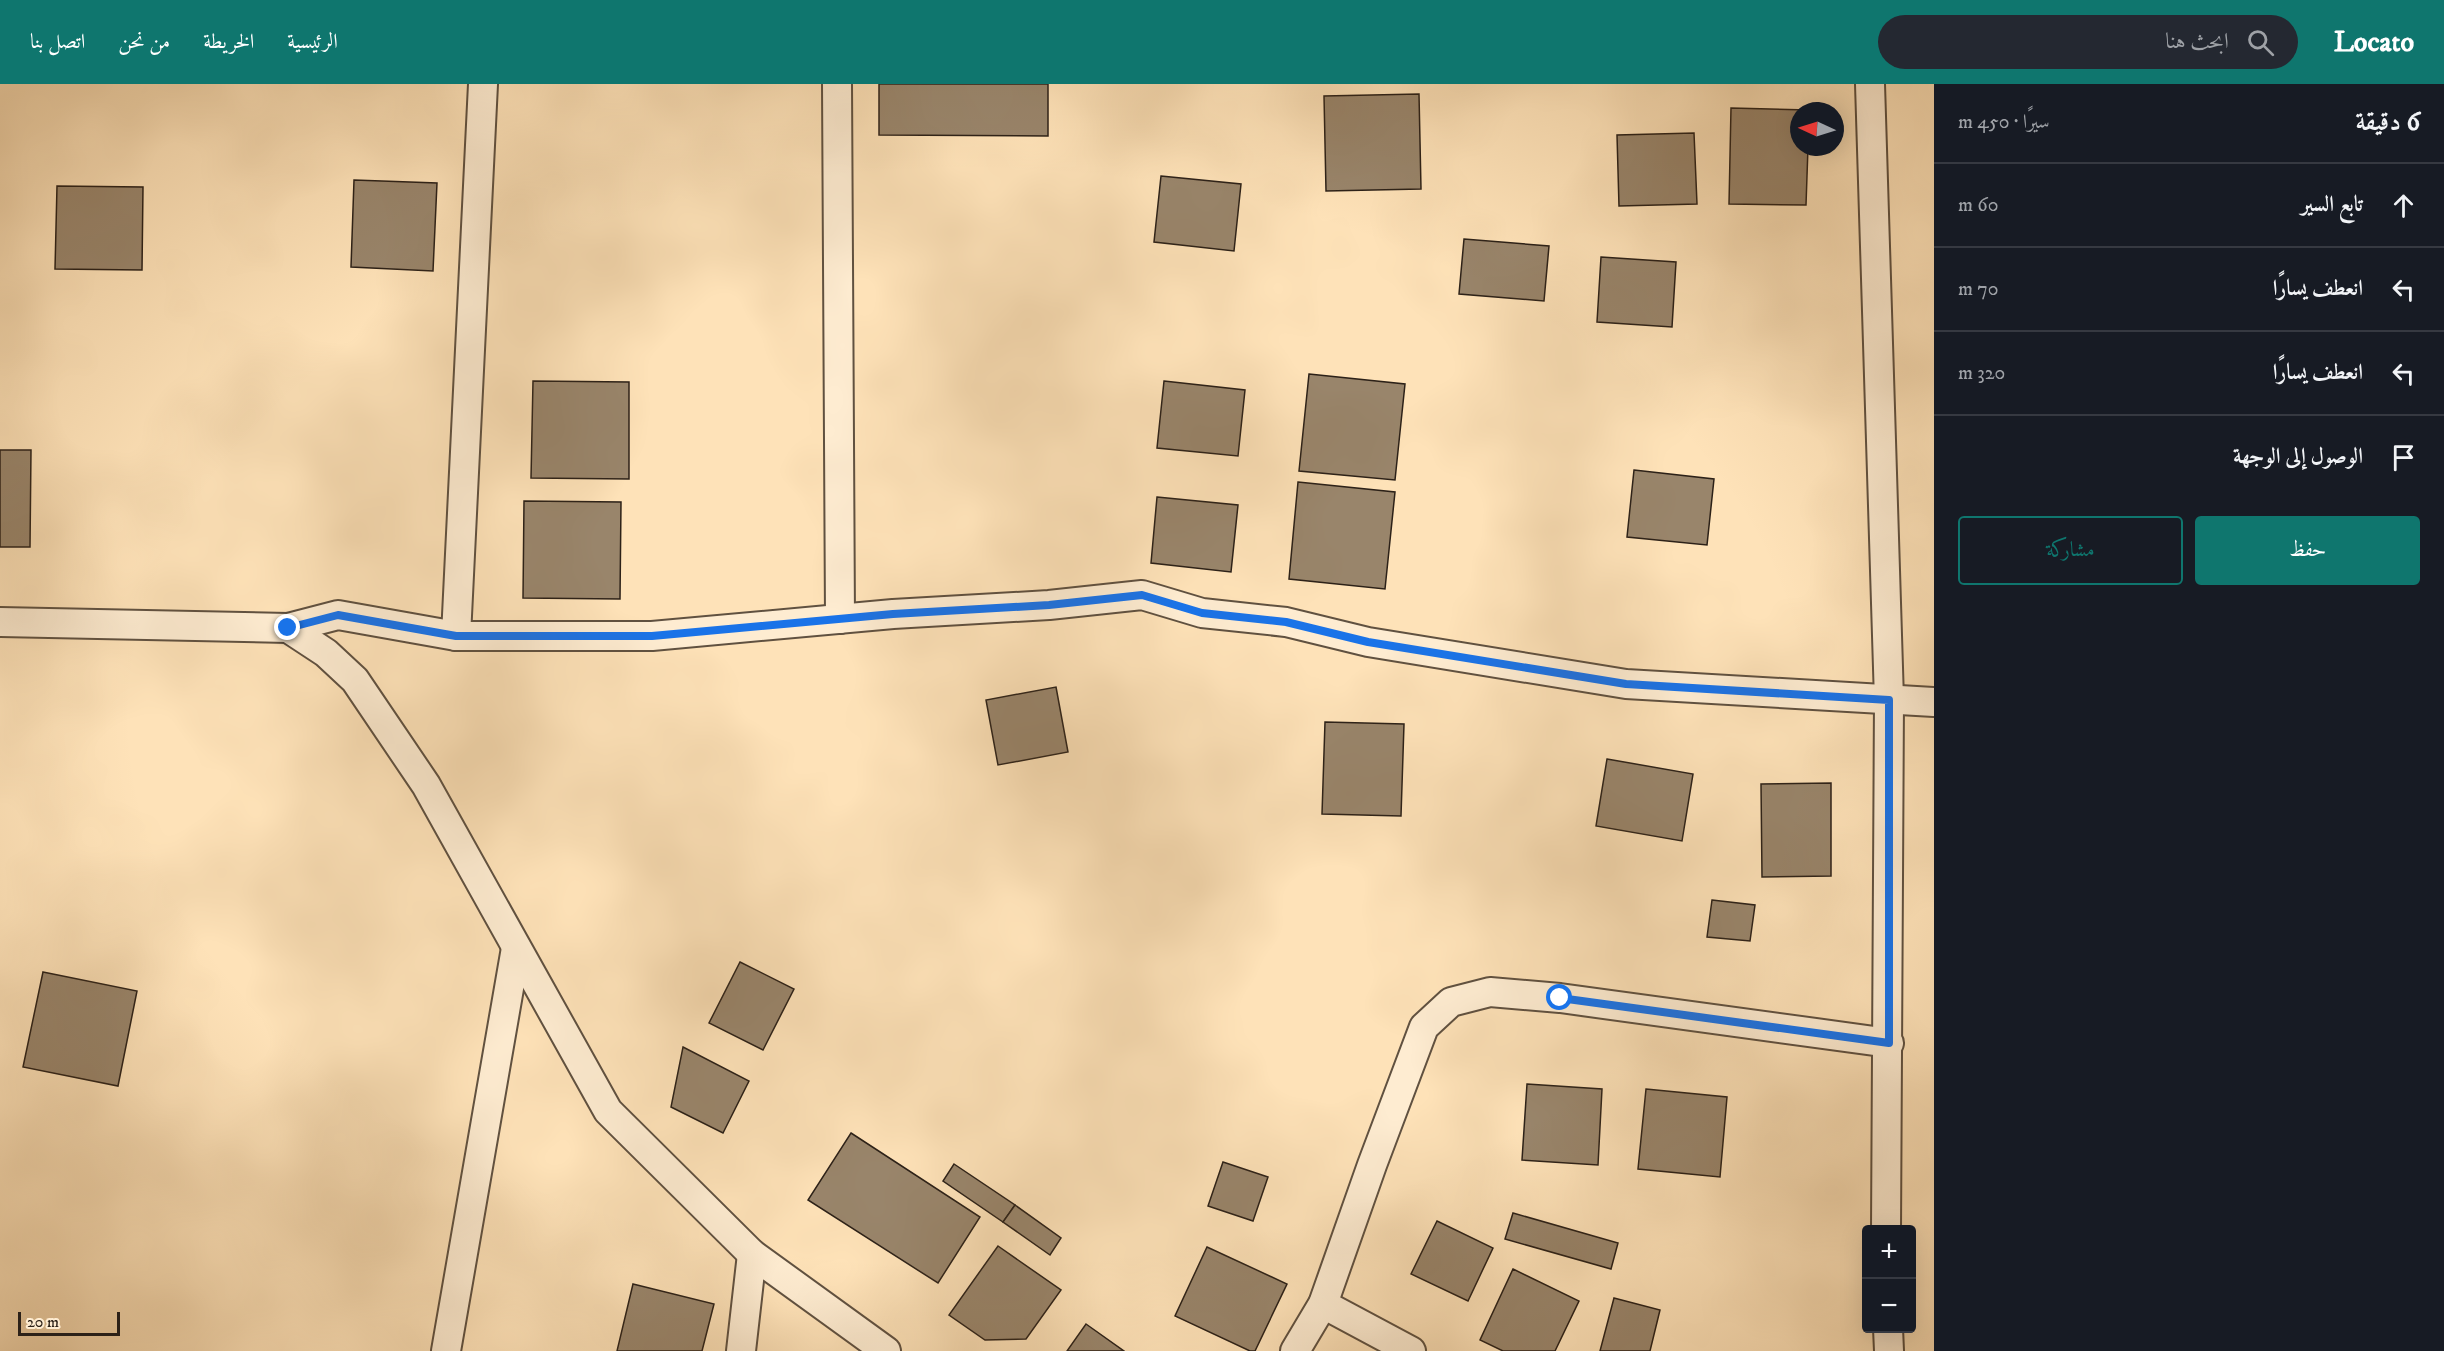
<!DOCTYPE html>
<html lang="ar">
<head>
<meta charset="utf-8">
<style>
	:root { --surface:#171b24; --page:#242831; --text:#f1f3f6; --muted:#9ea1a6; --line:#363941; --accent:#0f766e }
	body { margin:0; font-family:"IM FELL DW Pica",Amiri,serif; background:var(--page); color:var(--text); direction:rtl }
	.controls { position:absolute; right:18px; bottom:18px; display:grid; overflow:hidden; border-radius:6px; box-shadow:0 6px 24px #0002 }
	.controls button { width:54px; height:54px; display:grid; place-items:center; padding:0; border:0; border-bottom:2px solid var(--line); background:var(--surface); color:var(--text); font:30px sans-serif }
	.compass { position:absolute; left:1790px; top:18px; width:54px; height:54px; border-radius:50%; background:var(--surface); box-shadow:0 6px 24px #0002; rotate:274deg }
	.scale { position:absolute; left:18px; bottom:15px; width:102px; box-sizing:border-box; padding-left:6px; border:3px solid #2c2118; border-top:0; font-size:16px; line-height:21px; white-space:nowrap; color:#2c2118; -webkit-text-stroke:4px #feecd1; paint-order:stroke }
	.stop { position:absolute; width:18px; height:18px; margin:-14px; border:4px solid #1a73e8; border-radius:50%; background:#fff }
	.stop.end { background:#1a73e8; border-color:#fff; box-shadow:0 2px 6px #0008 }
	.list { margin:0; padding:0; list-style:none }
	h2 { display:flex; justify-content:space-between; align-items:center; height:78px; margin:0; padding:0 24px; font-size:26px }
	h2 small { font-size:20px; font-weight:400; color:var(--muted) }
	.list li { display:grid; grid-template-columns:39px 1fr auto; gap:18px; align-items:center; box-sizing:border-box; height:84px; padding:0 24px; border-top:2px solid var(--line) }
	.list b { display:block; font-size:22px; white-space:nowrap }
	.list em { font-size:20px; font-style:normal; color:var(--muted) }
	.actions { display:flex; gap:12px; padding:18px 24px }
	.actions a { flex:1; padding:14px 0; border:2px solid var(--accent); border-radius:6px; text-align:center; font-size:21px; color:var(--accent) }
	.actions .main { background:var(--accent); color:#fff }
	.icon { flex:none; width:33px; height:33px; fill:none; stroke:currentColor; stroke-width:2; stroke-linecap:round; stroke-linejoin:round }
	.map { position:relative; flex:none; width:1934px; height:1267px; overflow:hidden; direction:ltr }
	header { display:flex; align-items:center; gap:36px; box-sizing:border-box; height:84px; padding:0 30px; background:var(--accent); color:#fff }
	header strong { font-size:28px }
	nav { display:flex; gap:33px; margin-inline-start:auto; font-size:21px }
	.search { width:420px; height:54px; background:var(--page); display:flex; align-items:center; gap:15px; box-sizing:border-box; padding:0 21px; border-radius:33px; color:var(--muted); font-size:22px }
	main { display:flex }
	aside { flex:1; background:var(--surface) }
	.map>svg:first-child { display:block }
	.building { fill:#99856b; stroke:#2c2118; stroke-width:1.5 }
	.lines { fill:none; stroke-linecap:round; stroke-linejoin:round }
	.minor-casing { stroke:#605140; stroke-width:32 }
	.minor { stroke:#feecd1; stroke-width:28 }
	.route { stroke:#1a73e8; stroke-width:8 }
</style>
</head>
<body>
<header>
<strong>Locato</strong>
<div class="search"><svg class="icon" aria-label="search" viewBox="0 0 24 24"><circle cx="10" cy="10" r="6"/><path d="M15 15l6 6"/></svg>ابحث هنا</div>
<nav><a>الرئيسية</a><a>الخريطة</a><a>من نحن</a><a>اتصل بنا</a></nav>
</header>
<main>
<aside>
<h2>6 دقيقة<small>سيرًا · 450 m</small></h2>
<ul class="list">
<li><svg class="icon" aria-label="ahead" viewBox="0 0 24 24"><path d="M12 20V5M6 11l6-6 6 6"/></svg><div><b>تابع السير</b></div><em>60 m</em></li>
<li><svg class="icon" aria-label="left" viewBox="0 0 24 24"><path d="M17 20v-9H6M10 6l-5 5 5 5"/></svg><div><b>انعطف يسارًا</b></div><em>70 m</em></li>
<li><svg class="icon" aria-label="left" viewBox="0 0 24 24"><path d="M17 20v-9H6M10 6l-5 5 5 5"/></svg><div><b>انعطف يسارًا</b></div><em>320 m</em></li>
<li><svg class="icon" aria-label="arrive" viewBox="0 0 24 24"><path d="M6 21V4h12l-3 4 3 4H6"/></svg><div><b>الوصول إلى الوجهة</b></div></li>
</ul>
<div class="actions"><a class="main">حفظ</a><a>مشاركة</a></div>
</aside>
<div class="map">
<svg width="1934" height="1267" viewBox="0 0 1934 1267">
	<rect width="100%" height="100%" fill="#fee2b8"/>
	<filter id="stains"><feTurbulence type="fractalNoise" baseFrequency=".00333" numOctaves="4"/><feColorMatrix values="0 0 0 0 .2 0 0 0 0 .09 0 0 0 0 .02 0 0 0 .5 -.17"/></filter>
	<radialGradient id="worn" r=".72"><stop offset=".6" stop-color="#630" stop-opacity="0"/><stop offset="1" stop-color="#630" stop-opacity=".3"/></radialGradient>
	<g class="building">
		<polygon points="879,0 1048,0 1048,52 879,51"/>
		<polygon points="1419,10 1421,105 1326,107 1324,12"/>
		<polygon points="1731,24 1808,26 1799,27 1799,63 1808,63 1806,121 1729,120"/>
		<polygon points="1694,49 1697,120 1619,122 1617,51"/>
		<polygon points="1161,92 1241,100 1234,167 1154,158"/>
		<polygon points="354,96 437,99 433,187 351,183"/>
		<polygon points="57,102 143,103 142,186 55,185"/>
		<polygon points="1464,155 1549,162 1544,217 1459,210"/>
		<polygon points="1601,173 1676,178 1672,243 1597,238"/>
		<polygon points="1309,290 1405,300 1395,396 1299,387"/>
		<polygon points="533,297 629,298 629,395 531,394"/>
		<polygon points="1164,297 1245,306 1238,372 1157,364"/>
		<polygon points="0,366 31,366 30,463 0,463"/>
		<polygon points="1634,386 1714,395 1707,461 1627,453"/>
		<polygon points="1298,398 1395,408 1385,505 1289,495"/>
		<polygon points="1157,413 1238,421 1231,488 1151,479"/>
		<polygon points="524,417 621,418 620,515 523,514"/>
		<polygon points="1056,603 1068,668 998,681 986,616"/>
		<polygon points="1325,638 1404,640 1401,732 1322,730"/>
		<polygon points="1607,675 1693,690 1682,757 1596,742"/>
		<polygon points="1831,699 1831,792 1762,793 1761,700"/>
		<polygon points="1712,816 1755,821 1750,857 1707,853"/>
		<polygon points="740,878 794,905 763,966 709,939"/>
		<polygon points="43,888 137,907 118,1002 23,983"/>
		<polygon points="683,963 749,997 723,1049 671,1023"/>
		<polygon points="1527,1000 1602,1005 1598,1081 1522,1076"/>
		<polygon points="1646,1005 1727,1013 1720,1093 1638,1085"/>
		<polygon points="851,1049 980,1133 938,1199 808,1116"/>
		<polygon points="1223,1078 1268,1093 1253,1137 1208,1122"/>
		<polygon points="954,1080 1015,1121 1003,1138 943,1097"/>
		<polygon points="1015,1121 1061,1154 1050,1171 1003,1138"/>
		<polygon points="1513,1129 1618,1159 1611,1185 1505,1155"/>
		<polygon points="1437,1137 1493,1164 1468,1217 1411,1190"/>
		<polygon points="998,1162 1061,1206 1026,1255 985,1256 949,1231"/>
		<polygon points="1207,1163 1287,1200 1255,1267 1250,1267 1175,1232"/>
		<polygon points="1513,1185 1579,1217 1555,1267 1503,1267 1480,1256"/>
		<polygon points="633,1200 714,1220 702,1267 617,1267"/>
		<polygon points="1614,1214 1660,1226 1650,1267 1600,1267"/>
		<polygon points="1086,1240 1124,1267 1067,1267"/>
	</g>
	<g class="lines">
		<defs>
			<g id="minor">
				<polyline points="837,0 840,535"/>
				<polyline points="1870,0 1889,616 1886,1146"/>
				<polyline points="0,538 288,544 338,531 456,552 652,552 893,530 1049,521 1142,511 1202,529 1286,538 1368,558 1626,600 1934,618"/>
				<polyline points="288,544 326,569 355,596 426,701 608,1027 752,1170 886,1267"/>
				<polyline points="456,552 483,0"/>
				<polyline points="1323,1220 1411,1267"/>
				<polyline points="1888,1244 1889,1267"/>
				<polyline points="446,1267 516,864"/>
				<polyline points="741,1267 752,1170"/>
				<polyline points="1295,1267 1323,1220 1372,1081 1424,943 1451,918 1490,908 1560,914 1889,959"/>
			</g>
		</defs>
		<use href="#minor" class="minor-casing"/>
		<use href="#minor" class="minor"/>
	</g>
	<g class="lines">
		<polyline class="route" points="288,544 338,531 456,552 652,552 893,530 1049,521 1142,511 1202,529 1286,538 1368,558 1626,600 1889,616 1889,959 1560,914"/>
	</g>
	<rect width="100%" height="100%" filter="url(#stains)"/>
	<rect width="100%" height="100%" fill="url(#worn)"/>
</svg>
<div class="controls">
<button>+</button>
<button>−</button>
</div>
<svg class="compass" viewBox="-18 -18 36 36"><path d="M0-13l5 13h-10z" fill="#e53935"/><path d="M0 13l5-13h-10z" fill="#9ea1a6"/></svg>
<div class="scale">20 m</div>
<div class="stop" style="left:1560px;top:914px"></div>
<div class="stop end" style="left:288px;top:544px"></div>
</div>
</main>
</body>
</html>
